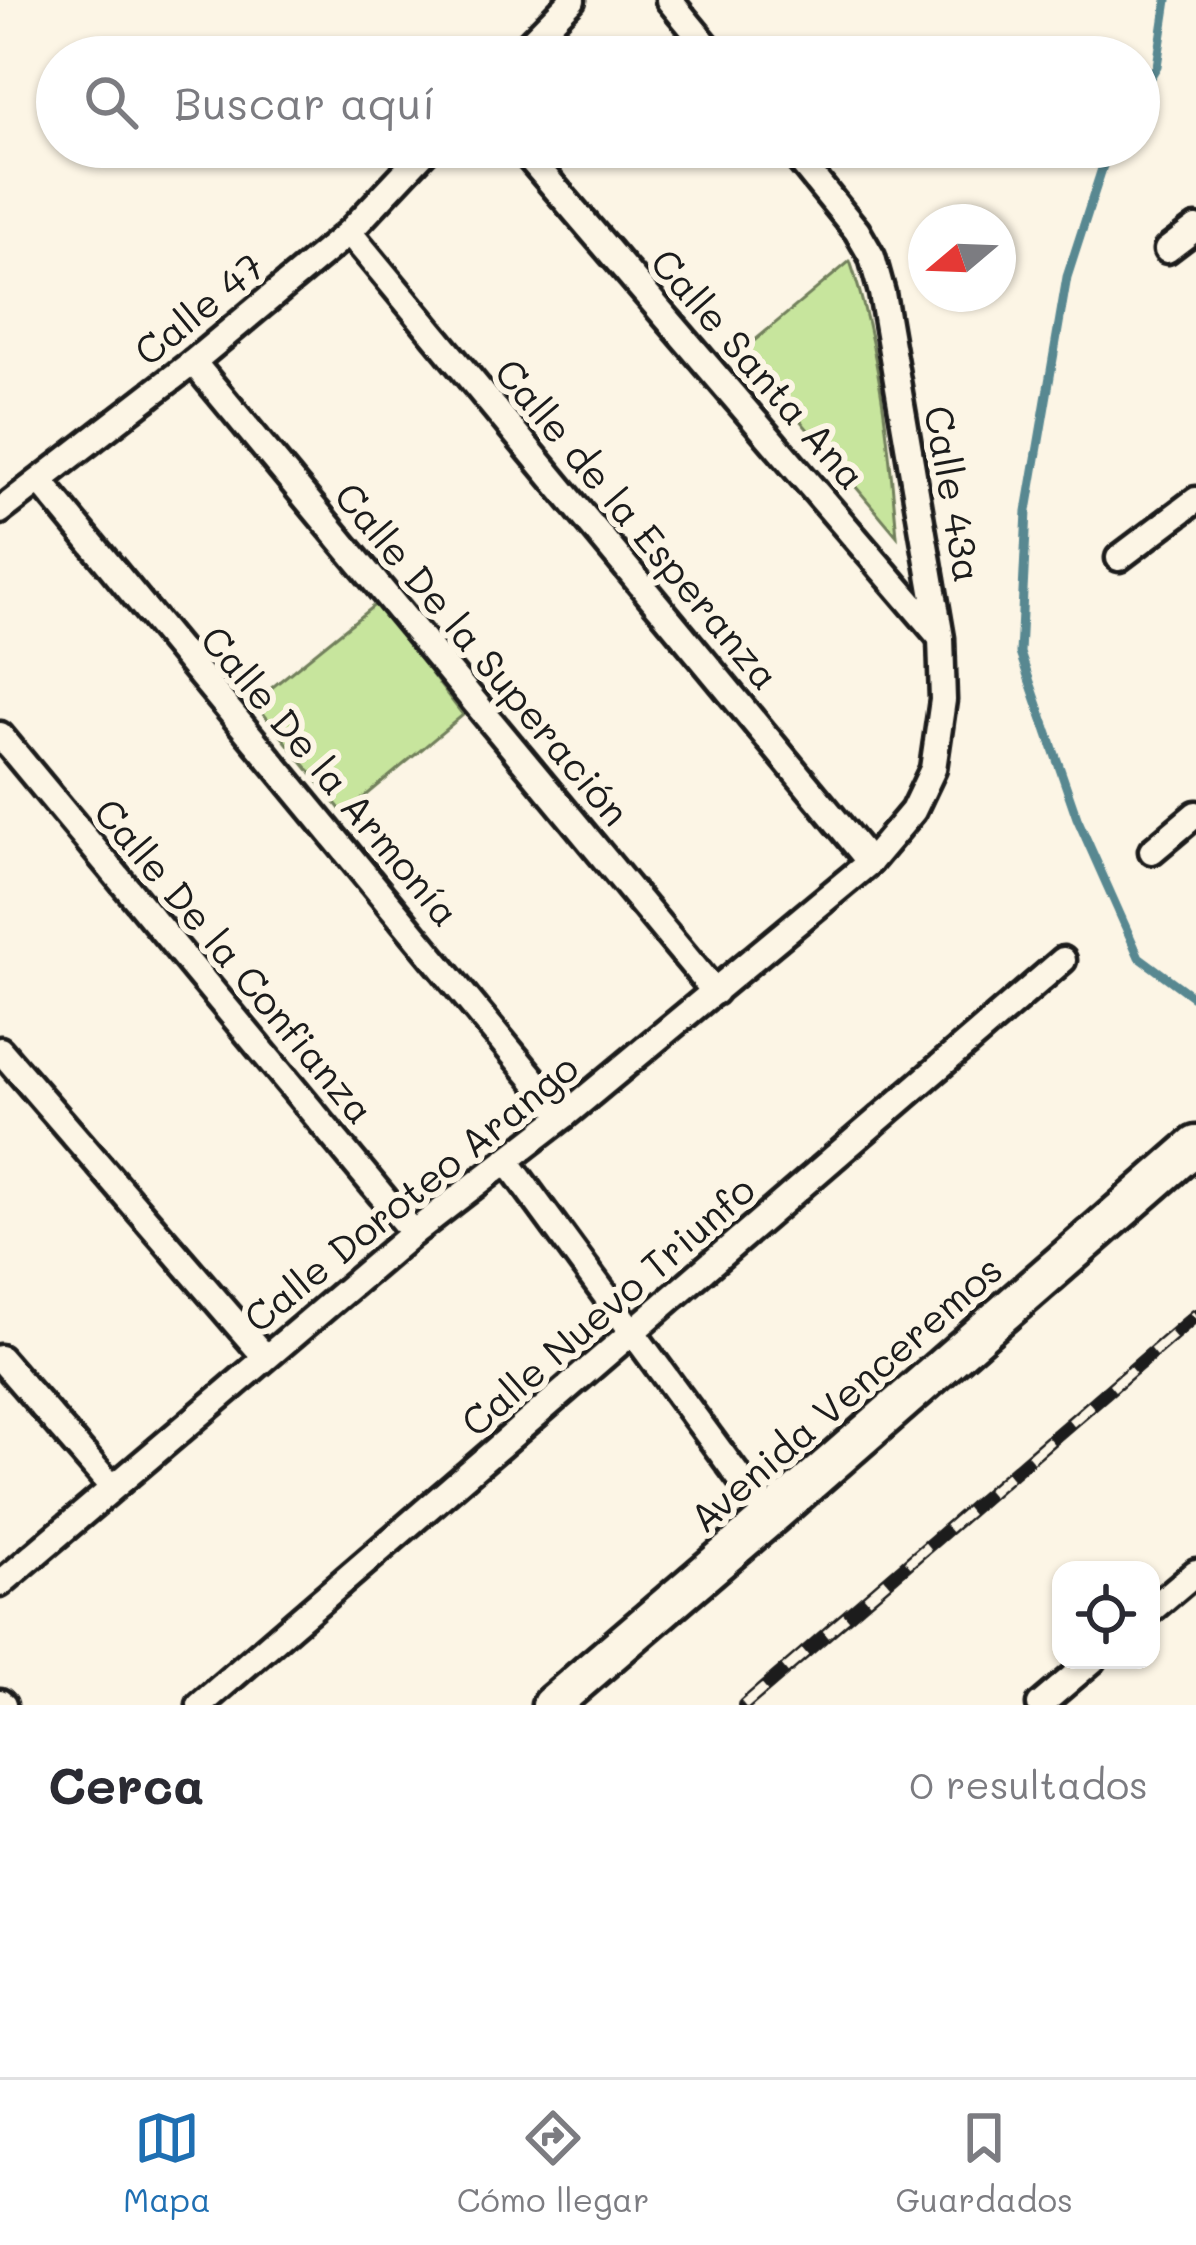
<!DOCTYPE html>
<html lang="es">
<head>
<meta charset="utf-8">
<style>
	:root { --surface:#fff; --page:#f7f7f7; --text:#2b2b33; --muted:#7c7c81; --line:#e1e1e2; --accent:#1f6fb2 }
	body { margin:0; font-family:Mali,sans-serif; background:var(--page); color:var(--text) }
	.controls { position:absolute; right:36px; bottom:36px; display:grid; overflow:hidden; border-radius:24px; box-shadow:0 3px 9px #0004 }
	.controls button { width:108px; height:108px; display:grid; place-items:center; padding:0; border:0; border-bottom:3px solid var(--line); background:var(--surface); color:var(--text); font:60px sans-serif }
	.compass { position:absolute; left:908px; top:204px; width:108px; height:108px; border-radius:50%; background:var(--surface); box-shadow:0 3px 9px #0004; rotate:251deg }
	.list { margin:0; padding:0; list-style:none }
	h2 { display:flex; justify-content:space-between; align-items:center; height:156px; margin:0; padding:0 48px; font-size:51px }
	h2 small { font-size:39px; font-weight:400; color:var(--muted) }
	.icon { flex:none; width:66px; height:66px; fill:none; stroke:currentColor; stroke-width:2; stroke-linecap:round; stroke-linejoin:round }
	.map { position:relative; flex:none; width:1196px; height:1705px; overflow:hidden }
	.search { position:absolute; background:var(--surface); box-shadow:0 3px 9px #0004; left:36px; right:36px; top:36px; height:132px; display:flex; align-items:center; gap:30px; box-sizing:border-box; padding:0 42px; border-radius:66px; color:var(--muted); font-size:45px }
	.sheet { height:372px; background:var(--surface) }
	nav { display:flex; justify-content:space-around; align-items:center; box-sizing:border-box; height:168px; border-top:3px solid var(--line); background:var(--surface); font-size:33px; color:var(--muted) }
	nav a { display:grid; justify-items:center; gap:6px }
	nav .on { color:var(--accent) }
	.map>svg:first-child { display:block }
	.green { fill:#c7e59d; stroke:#72805c; stroke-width:3 }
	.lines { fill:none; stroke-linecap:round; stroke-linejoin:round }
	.stream { stroke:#598891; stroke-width:9 }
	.street-casing { stroke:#1c1c1c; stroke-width:33 }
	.secondary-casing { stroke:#1c1c1c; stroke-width:45 }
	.street { stroke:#fcf5e5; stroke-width:24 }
	.secondary { stroke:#fcf5e5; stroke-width:36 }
	.rail-casing { stroke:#1c1c1c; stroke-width:14 }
	.rail { stroke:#fcf5e5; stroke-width:9; stroke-dasharray:27; stroke-linecap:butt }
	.labels { text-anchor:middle; stroke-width:12; stroke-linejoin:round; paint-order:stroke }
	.street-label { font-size:39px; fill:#1c1c1c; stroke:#fcf5e5 }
</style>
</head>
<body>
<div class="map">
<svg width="1196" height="1705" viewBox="0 0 1196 1705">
	<rect width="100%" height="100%" fill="#fcf5e5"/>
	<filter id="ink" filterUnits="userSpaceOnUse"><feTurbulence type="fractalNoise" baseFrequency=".00833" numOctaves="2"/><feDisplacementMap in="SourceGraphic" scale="24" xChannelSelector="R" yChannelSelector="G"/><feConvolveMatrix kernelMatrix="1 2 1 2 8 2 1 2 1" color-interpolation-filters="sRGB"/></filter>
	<g filter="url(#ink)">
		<g class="green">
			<path d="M850,261C880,348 889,444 897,536L742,351Z"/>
			<polygon points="377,603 463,715 344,814 254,702"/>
		</g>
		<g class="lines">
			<g class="stream">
				<polyline points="1139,96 1157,66 1167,0"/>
				<polyline points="1109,147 1067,277 1027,511 1020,653 1077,818 1139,957 1196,999"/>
			</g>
			<defs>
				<g id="street">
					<polyline points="669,0 716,57"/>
					<polyline points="516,57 572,0"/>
					<polyline points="520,147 940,637"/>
					<polyline points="349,232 870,862"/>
					<polyline points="1167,250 1196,228"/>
					<polyline points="193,362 715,992"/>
					<polyline points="40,481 564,1116"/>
					<polyline points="0,511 193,362 349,232 429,147"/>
					<polyline points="1119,558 1196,500"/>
					<polyline points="0,735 413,1233"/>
					<polyline points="1152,851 1196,814"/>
					<polyline points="0,1050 265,1357"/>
					<polyline points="507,1161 769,1518"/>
					<polyline points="0,1358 112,1487"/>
					<polyline points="0,1584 413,1233 564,1116 870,862 913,811 933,769 943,700 941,638 882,293 872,257 857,231 789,147"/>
					<polyline points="1151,1610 1196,1572"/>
					<polyline points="0,1702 3,1705"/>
					<polyline points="200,1705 1063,960"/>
					<polyline points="1040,1705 1093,1660"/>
				</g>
				<polyline id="secondary" points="551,1705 769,1518 1196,1145"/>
			</defs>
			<use href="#street" class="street-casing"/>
			<use href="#secondary" class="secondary-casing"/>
			<use href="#street" class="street"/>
			<use href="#secondary" class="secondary"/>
			<defs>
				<polyline id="rail" points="744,1705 1196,1315"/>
			</defs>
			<use href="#rail" class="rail-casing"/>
			<use href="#rail" class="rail"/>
		</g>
	</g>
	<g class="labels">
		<g class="street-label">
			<text transform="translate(199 309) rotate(-39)" y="14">Calle 47</text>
			<text transform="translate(758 369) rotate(49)" y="14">Calle Santa Ana</text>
			<text transform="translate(953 494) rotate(80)" y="14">Calle 43a</text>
			<text transform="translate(637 524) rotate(50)" y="14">Calle de la Esperanza</text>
			<text transform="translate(482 654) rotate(50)" y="14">Calle De la Superación</text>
			<text transform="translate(330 776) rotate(50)" y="14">Calle De la Armonía</text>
			<text transform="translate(234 961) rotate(50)" y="14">Calle De la Confianza</text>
			<text transform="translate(411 1193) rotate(-39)" y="14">Calle Doroteo Arango</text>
			<text transform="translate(608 1306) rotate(-41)" y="14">Calle Nuevo Triunfo</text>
			<text transform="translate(846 1394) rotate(-41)" y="14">Avenida Venceremos</text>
		</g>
	</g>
</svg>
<div class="controls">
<button><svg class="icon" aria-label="locate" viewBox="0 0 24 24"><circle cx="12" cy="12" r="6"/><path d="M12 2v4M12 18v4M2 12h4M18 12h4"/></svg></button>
</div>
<svg class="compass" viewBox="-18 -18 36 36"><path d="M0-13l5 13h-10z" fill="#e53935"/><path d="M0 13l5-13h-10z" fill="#7c7c81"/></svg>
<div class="search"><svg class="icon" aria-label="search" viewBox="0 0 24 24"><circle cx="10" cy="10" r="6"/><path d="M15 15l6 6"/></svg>Buscar aquí</div>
</div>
<section class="sheet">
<h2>Cerca<small>0 resultados</small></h2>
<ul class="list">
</ul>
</section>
<nav>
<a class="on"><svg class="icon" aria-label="map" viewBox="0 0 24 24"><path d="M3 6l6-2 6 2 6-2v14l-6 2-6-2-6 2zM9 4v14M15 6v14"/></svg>Mapa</a>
<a><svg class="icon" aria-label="directions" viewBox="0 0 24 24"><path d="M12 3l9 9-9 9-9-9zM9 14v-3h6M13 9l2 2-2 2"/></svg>Cómo llegar</a>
<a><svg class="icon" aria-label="saved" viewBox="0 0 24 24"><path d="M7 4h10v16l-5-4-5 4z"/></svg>Guardados</a>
</nav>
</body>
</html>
